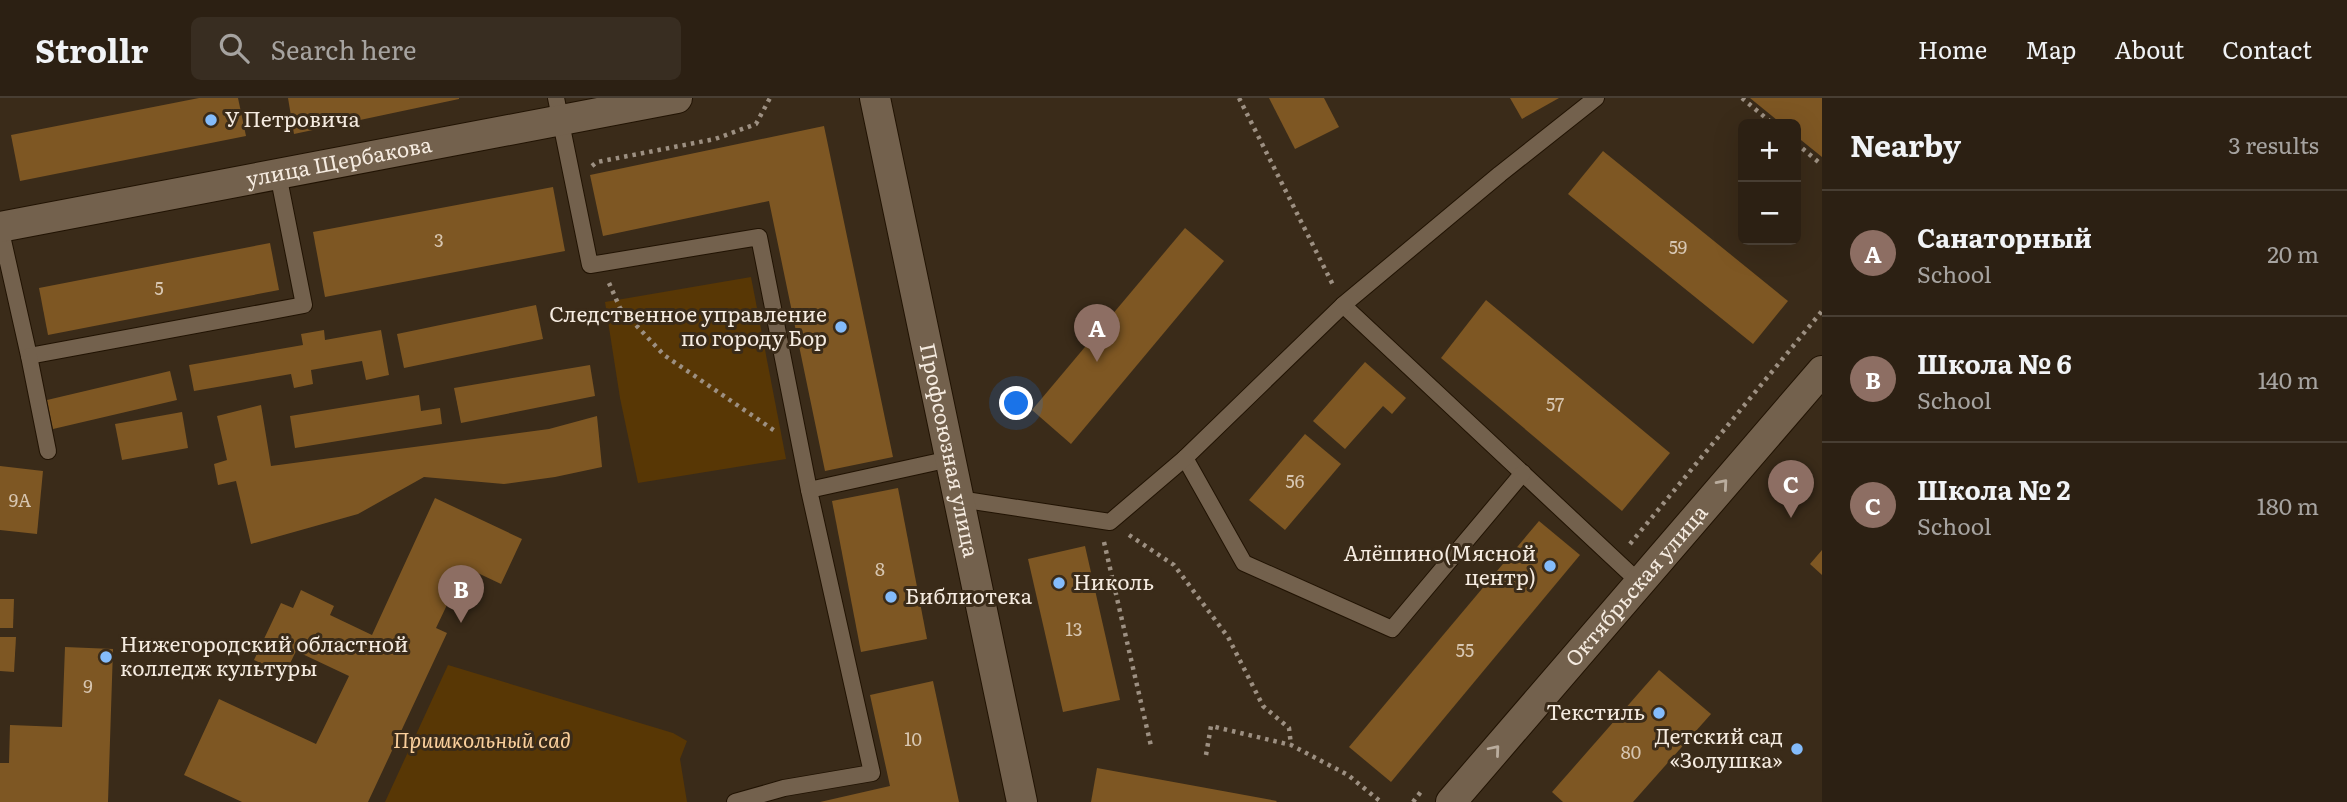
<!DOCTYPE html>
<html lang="en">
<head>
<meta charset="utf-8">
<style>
	:root { --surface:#2c2013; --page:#382d21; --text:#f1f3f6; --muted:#a6a3a0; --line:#483e33; --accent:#84bcfb }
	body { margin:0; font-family:Literata,serif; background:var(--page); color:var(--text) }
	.controls { position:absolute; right:21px; top:21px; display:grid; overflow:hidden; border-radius:10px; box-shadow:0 7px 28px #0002 }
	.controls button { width:63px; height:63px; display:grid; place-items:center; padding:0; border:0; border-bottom:2px solid var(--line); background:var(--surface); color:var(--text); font:35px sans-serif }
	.you { position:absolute; left:1017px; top:306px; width:24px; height:24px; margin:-18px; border:5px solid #fff; border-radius:50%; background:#1a73e8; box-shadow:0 0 0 10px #1a73e833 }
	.badge { display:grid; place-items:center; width:46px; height:46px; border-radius:50%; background:var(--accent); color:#fff; font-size:23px; font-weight:700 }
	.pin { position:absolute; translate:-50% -58px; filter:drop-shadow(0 2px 4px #0008) }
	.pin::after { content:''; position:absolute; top:37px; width:24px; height:21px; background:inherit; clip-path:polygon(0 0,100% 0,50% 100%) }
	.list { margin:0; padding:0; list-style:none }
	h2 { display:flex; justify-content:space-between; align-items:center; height:91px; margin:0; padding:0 28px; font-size:30px }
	h2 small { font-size:23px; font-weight:400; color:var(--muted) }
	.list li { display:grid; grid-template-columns:46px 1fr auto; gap:21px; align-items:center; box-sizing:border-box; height:126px; padding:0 28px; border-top:2px solid var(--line) }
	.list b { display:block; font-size:26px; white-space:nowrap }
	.list p { margin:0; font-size:23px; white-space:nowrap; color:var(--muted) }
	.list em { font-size:23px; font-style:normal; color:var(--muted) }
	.icon { flex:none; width:38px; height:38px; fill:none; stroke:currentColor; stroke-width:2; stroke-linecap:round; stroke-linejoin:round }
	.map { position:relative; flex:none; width:1822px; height:704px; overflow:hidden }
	header { display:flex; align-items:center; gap:42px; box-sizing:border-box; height:98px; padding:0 35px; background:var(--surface); border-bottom:2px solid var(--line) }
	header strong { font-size:33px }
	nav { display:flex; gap:38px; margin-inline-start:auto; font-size:24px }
	.search { width:490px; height:63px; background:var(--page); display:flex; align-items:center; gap:18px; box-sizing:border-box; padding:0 24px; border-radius:10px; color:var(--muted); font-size:26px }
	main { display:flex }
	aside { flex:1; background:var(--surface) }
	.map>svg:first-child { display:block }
	.green { fill:#583705 }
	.building { fill:#7e5723 }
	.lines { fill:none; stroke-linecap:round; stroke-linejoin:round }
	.service-casing { stroke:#211303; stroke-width:18 }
	.minor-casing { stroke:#211303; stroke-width:32 }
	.path { stroke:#9d9082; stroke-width:4.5; stroke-dasharray:3.5 5; stroke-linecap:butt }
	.service { stroke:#73614d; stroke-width:16 }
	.minor { stroke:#73614d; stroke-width:30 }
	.oneway { stroke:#baad9e }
	.poi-dot { fill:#84bcfb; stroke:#3a2b19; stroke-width:2.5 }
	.labels { text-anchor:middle; stroke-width:6; stroke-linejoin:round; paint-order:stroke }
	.number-label { font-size:18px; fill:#d7c6b1 }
	.poi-label { font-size:21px; fill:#f5ebe0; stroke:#3a2b19; text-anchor:start }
	.street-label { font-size:21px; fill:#f5ebe0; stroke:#3a2b19 }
	.park-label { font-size:21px; font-style:italic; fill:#facf9c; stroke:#3a2b19 }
</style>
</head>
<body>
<header>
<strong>Strollr</strong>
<div class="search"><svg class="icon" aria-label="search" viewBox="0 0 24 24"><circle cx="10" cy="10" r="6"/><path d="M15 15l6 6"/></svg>Search here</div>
<nav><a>Home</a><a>Map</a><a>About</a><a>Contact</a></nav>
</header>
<main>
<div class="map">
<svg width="1822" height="704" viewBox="0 0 1822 704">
	<rect width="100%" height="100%" fill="#3a2b19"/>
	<g class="green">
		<polygon points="751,179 786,361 638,385 620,300 605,204"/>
		<polygon points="448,567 673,635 687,643 680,661 687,704 385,704"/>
	</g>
	<g class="building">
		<polygon points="199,0 238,0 246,38 20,83 11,37"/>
		<polygon points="288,0 459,0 459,1 294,36"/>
		<polygon points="1269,0 1324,0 1339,29 1295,51"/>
		<polygon points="1510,0 1559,0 1522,21"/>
		<polygon points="1750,0 1822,0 1822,59 1796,38 1796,26 1782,26"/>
		<polygon points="824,28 893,359 825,373 769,103 603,138 590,77"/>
		<polygon points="1603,53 1788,203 1753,246 1568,96"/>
		<polygon points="553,89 565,153 325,199 313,134"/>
		<polygon points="1185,130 1224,163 1071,346 1032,312"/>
		<polygon points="270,145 279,192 48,237 39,190"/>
		<polygon points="1486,202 1670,355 1622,413 1441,260"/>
		<polygon points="536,207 543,241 404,270 397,236"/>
		<polygon points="324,232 325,242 381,232 389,277 366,282 362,263 311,272 313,286 294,290 291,276 194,293 189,267 303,247 301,236"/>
		<polygon points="1365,264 1406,300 1392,316 1383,308 1345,351 1313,323"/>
		<polygon points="590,267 595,298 461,325 454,290"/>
		<polygon points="170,273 177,302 53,331 47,302"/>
		<polygon points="419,297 421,313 440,310 442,326 295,350 290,318"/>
		<polygon points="261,307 271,368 549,331 597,318 602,369 555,379 504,386 424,379 358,416 251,446 236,383 218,387 214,366 227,362 217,318"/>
		<polygon points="182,314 188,350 122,362 115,326"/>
		<polygon points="1305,336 1341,366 1285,432 1249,402"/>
		<polygon points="0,368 43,373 37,436 0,432"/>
		<polygon points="898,390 927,541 861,554 832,403"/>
		<polygon points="435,400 522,441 501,486 465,469 436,530 447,535 368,704 242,704 184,677 219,601 316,646 349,578 296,553 285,576 254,562 281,505 293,510 301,492 334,508 330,517 372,537"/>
		<polygon points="1539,423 1580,457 1391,684 1349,649"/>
		<polygon points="1085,448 1120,602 1063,614 1028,461"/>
		<polygon points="1822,452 1822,477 1810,466"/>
		<polygon points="0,501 14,501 13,530 0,530"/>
		<polygon points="0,539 16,539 14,574 0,573"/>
		<polygon points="65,549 113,551 108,704 0,704 0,665 9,665 10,627 62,629"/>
		<polygon points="1659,572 1711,616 1633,704 1563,704 1552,694"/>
		<polygon points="933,583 959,704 820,704 890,688 870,597"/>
		<polygon points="1097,670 1277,703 1276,704 1091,704"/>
	</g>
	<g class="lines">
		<defs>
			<g id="service">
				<polyline points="556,0 590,167 759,139 809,392"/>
				<polyline points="0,129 29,258 304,207 278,76"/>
				<polyline points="1343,207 1639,484"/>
				<polyline points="29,258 48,353"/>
				<polyline points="1185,360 1244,465 1392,531 1523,375"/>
				<polyline points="959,401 1110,424 1185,360 1343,207 1500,76 1596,0"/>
				<polyline points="735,704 784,690 872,675 809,392 950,361"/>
			</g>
			<g id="minor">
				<path id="s1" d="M875,0L1022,704"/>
				<path id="s2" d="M0,129L677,0"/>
				<path id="s3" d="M1451,704L1822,273"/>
			</g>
		</defs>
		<use href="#service" class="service-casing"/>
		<use href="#minor" class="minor-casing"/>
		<g class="path">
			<polyline points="1239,0 1333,187"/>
			<polyline points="1742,0 1773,26"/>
			<polyline points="1796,45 1822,67"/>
			<polyline points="592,68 597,64 715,41 756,26 770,0"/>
			<polyline points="609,185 620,210 664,257 775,333"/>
			<polyline points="1129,437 1174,467 1228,539 1263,608 1289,630 1291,647"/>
			<polyline points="1104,444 1151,648"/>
			<polyline points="1630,446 1822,213"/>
			<polyline points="1206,657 1211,628 1291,647 1348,677 1381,704"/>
			<polyline points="1413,704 1423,691"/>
		</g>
		<use href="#service" class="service"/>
		<use href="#minor" class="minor"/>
	</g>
	<defs><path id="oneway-chevron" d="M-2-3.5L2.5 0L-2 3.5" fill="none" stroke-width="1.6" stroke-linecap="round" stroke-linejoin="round" transform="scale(1.75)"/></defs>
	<g class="oneway">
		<use href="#oneway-chevron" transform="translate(1723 386) rotate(-49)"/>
		<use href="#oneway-chevron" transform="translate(1495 652) rotate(-50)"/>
	</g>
	<g class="poi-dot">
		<circle cx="211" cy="22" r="7"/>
		<circle cx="841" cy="229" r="7"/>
		<circle cx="1550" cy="468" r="7"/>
		<circle cx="1059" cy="485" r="7"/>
		<circle cx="891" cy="499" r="7"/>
		<circle cx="106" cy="559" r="7"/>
		<circle cx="1659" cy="615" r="7"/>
		<circle cx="1797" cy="651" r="7"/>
	</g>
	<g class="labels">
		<g class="number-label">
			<text x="439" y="149">3</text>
			<text x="1678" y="156">59</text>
			<text x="159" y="197">5</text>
			<text x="1555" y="313">57</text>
			<text x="1295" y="390">56</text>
			<text x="20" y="409">9А</text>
			<text x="880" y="478">8</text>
			<text x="1074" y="538">13</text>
			<text x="1465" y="559">55</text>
			<text x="88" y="595">9</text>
			<text x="913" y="648">10</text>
			<text x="1631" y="661">80</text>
		</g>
		<g class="poi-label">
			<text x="225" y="29">У Петровича</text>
			<text x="827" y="224" text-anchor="end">Следственное управление<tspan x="827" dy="24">по городу Бор</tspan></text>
			<text x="1536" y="463" text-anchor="end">Алёшино(Мясной<tspan x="1536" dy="24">центр)</tspan></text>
			<text x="1073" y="492">Николь</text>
			<text x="905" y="506">Библиотека</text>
			<text x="120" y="554">Нижегородский областной<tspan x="120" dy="24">колледж культуры</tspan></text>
			<text x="1645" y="622" text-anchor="end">Текстиль</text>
			<text x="1783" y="646" text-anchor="end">Детский сад<tspan x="1783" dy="24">«Золушка»</tspan></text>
		</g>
		<g class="street-label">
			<text dy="7" stroke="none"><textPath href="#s2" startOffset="345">улица Щербакова</textPath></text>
			<text dy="7" stroke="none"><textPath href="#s1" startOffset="360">Профсоюзная улица</textPath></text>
			<text dy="7" stroke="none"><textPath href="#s3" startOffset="285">Октябрьская улица</textPath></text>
		</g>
		<g class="park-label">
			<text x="482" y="650">Пришкольный сад</text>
		</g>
	</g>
</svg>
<div class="controls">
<button>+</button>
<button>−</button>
</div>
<div class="you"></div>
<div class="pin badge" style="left:1097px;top:264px;background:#8d6e63">A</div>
<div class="pin badge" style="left:461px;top:525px;background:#8d6e63">B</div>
<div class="pin badge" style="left:1791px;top:420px;background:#8d6e63">C</div>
</div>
<aside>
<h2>Nearby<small>3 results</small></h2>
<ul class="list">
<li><span class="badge" style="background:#8d6e63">A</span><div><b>Санаторный</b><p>School</p></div><em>20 m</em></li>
<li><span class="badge" style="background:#8d6e63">B</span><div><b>Школа № 6</b><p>School</p></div><em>140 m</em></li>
<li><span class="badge" style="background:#8d6e63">C</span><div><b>Школа № 2</b><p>School</p></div><em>180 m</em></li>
</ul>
</aside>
</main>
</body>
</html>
